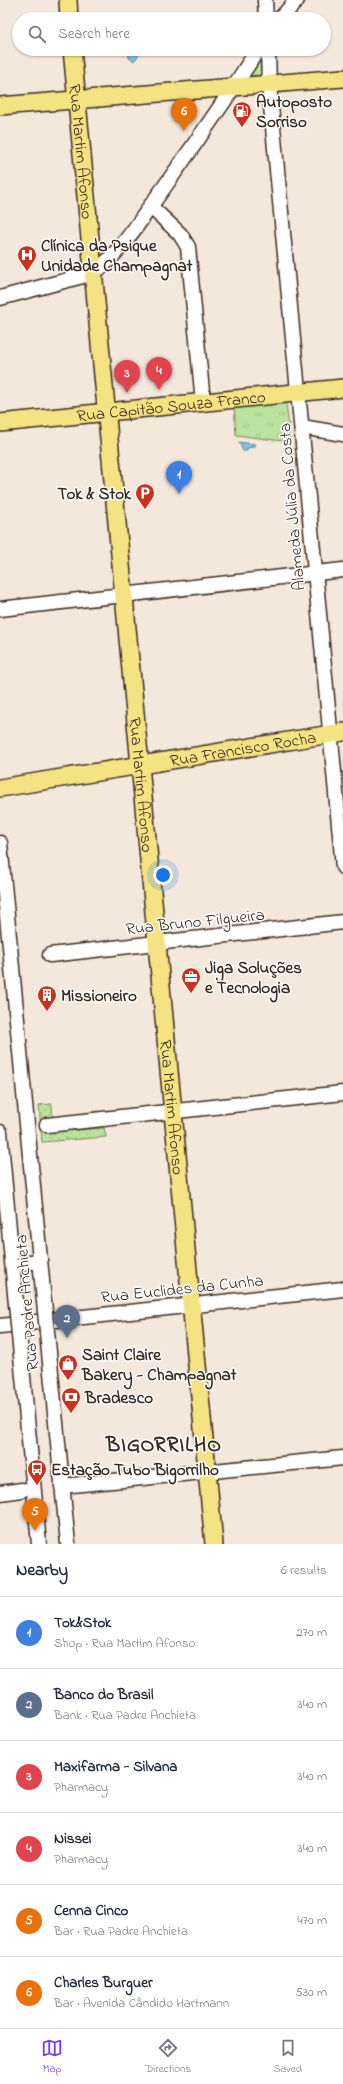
<!DOCTYPE html>
<html lang="en">
<head>
<meta charset="utf-8">
<style>
	:root { --surface:#fff; --page:#f2f2f3; --text:#1f2937; --muted:#747a83; --line:#e0e1e3; --accent:#7c3aed }
	body { margin:0; font-family:"Indie Flower",sans-serif; background:var(--page); color:var(--text) }
	.you { position:absolute; left:163px; top:875px; width:14px; height:14px; margin:-10px; border:3px solid #fff; border-radius:50%; background:#1a73e8; box-shadow:0 0 0 6px #1a73e833 }
	.badge { display:grid; place-items:center; width:26px; height:26px; border-radius:50%; background:var(--accent); color:#fff; font-size:13px; font-weight:700 }
	.pin { position:absolute; translate:-50% -33px; filter:drop-shadow(0 1px 2px #0008) }
	.pin::after { content:''; position:absolute; top:21px; width:14px; height:12px; background:inherit; clip-path:polygon(0 0,100% 0,50% 100%) }
	.list { margin:0; padding:0; list-style:none }
	h2 { display:flex; justify-content:space-between; align-items:center; height:52px; margin:0; padding:0 16px; font-size:17px }
	h2 small { font-size:13px; font-weight:400; color:var(--muted) }
	.list li { display:grid; grid-template-columns:26px 1fr auto; gap:12px; align-items:center; box-sizing:border-box; height:72px; padding:0 16px; border-top:1px solid var(--line) }
	.list b { display:block; font-size:15px; white-space:nowrap }
	.list p { margin:0; font-size:13px; white-space:nowrap; color:var(--muted) }
	.list em { font-size:13px; font-style:normal; color:var(--muted) }
	.icon { flex:none; width:22px; height:22px; fill:none; stroke:currentColor; stroke-width:2; stroke-linecap:round; stroke-linejoin:round }
	.map { position:relative; flex:none; width:343px; height:1544px; overflow:hidden }
	.search { position:absolute; background:var(--surface); box-shadow:0 1px 3px #0004; left:12px; right:12px; top:12px; height:44px; display:flex; align-items:center; gap:10px; box-sizing:border-box; padding:0 14px; border-radius:22px; color:var(--muted); font-size:15px }
	.sheet { height:484px; background:var(--surface) }
	nav { display:flex; justify-content:space-around; align-items:center; box-sizing:border-box; height:56px; border-top:1px solid var(--line); background:var(--surface); font-size:11px; color:var(--muted) }
	nav a { display:grid; justify-items:center; gap:2px }
	nav .on { color:var(--accent) }
	.map>svg:first-child { display:block }
	.grass { fill:url(#grass-dots); stroke:#7b865e }
	.park { fill:url(#park-tufts); stroke:#7b865e }
	.water { fill:#7ec3df; stroke:#638692 }
	.lines { fill:none; stroke-linecap:round; stroke-linejoin:round }
	.minor-casing { stroke:#3b2a1e; stroke-width:17 }
	.major-casing { stroke:#3b2a1e; stroke-width:20 }
	.minor { stroke:#fff; stroke-width:14 }
	.major { stroke:#f4e382; stroke-width:17 }
	.minor-bridge-casing { stroke:#3b2a1e; stroke-width:17; stroke-linecap:butt }
	.minor-bridge { stroke:#fff; stroke-width:14 }
	.labels { text-anchor:middle; stroke-width:3; stroke-linejoin:round; paint-order:stroke }
	.poi-label { font-size:17px; font-weight:bold; fill:#3b2a1e; stroke:#fff; text-anchor:start }
	.street-label { font-size:17px; fill:#3b2a1e; stroke:#fff }
	.district-label { font-size:21px; font-weight:bold; letter-spacing:1px; fill:#3b2a1e; stroke:#fff }
</style>
</head>
<body>
<div class="map">
<svg width="343" height="1544" viewBox="0 0 343 1544">
	<defs>
		<pattern id="grass-dots" width="8" height="8" patternUnits="userSpaceOnUse"><rect width="8" height="8" fill="#bbe29e"/><path d="M2 2h.1M6 6h.1" fill="none" stroke="#a2c288" stroke-width="1.8" stroke-linecap="round"/></pattern>
		<pattern id="park-tufts" width="24" height="20" patternUnits="userSpaceOnUse"><rect width="24" height="20" fill="#bbe29e"/><path d="M3 7l-1-3M5 7V3M7 7l1-3M15 17l-1-3M17 17v-4M19 17l1-3" fill="none" stroke="#a2c288"/></pattern>
	</defs>
	<rect width="100%" height="100%" fill="#f4e7dc"/>
	<filter id="ink" filterUnits="userSpaceOnUse"><feTurbulence type="fractalNoise" baseFrequency=".025" numOctaves="2"/><feDisplacementMap in="SourceGraphic" scale="8" xChannelSelector="R" yChannelSelector="G"/><feConvolveMatrix kernelMatrix="1 2 1 2 8 2 1 2 1" color-interpolation-filters="sRGB"/></filter>
	<g filter="url(#ink)">
		<polygon class="grass" points="52,1104 53,1132 104,1128 106,1137 42,1142 39,1105"/>
		<g class="park">
			<polygon points="261,55 263,75 247,77"/>
			<polygon points="286,401 290,442 236,435 234,406"/>
		</g>
		<g class="water">
			<polygon points="128,49 139,49 141,52 134,61 129,58"/>
			<polygon points="239,442 255,444 254,447 247,448 247,451 243,451"/>
		</g>
		<g class="lines">
			<defs>
				<g id="minor">
					<polyline points="265,0 266,19"/>
					<polyline points="280,19 297,0"/>
					<polyline points="268,49 269,85 343,867"/>
					<polyline points="150,206 180,234 188,247 203,402"/>
					<path d="M0,298L94,273C123,250 143,216 165,186C197,141 229,96 258,49"/>
					<polyline points="302,427 343,434"/>
					<polyline points="0,609 343,570"/>
					<polyline points="0,843 44,1301"/>
					<polyline points="50,955 343,922"/>
					<polyline points="47,1125 343,1093"/>
					<polyline points="0,1132 16,1304"/>
					<polyline points="13,1264 40,1261"/>
					<polyline points="0,1326 343,1289"/>
					<polyline points="47,1332 68,1544"/>
					<polyline points="19,1335 39,1544"/>
					<polyline points="62,1486 343,1458"/>
					<polyline points="0,1493 22,1490"/>
				</g>
				<g id="major">
					<polyline points="68,0 69,19"/>
					<path id="s1" d="M72,49L214,1544"/>
					<polyline points="0,106 343,78"/>
					<path id="s2" d="M0,423L343,388"/>
					<path id="s3" d="M0,788L343,732"/>
				</g>
			</defs>
			<use href="#minor" class="minor-casing"/>
			<use href="#major" class="major-casing"/>
			<use href="#minor" class="minor"/>
			<use href="#major" class="major"/>
			<defs>
				<g id="minor-bridge">
					<polyline points="44,1301 47,1332"/>
					<polyline points="16,1304 19,1335"/>
				</g>
			</defs>
			<use href="#minor-bridge" class="minor-bridge-casing"/>
			<use href="#minor-bridge" class="minor-bridge"/>
		</g>
	</g>
	<defs>
		<symbol id="fuel-pin" viewBox="-11 -11 22 30"><path d="M0 17L-7.5 6A9.5 9.5 0 1 1 7.5 6Z" fill="#c8321e" stroke="#fff"/><path d="M-5.5-6h7V0h2V4h1.3V-2.5L3-4.5l.8-.8L6-3V5H2.5V1h-1V6h-7ZM-4.2-4.7v3.2H.2V-4.7Z" fill="#fff"/></symbol>
		<symbol id="hospital-pin" viewBox="-11 -11 22 30"><path d="M0 17L-7.5 6A9.5 9.5 0 1 1 7.5 6Z" fill="#c8321e" stroke="#fff"/><path d="M-5-5h3v3.5h4V-5h3V5h-3V1.5h-4V5h-3Z" fill="#fff"/></symbol>
		<symbol id="parking-pin" viewBox="-11 -11 22 30"><path d="M0 17L-7.5 6A9.5 9.5 0 1 1 7.5 6Z" fill="#c8321e" stroke="#fff"/><path d="M-3.5-5.5H1a3.5 3.5 0 0 1 0 7H-1V5.5H-3.5ZM-1-3.4V-.6H.8a1.4 1.4 0 0 0 0-2.8Z" fill="#fff"/></symbol>
		<symbol id="office-pin" viewBox="-11 -11 22 30"><path d="M0 17L-7.5 6A9.5 9.5 0 1 1 7.5 6Z" fill="#c8321e" stroke="#fff"/><path d="M-6-3h4V-5.5h4V-3h4V5H-6ZM-1-4.5V-3h2v-1.5ZM-6 0V1H6V0Z" fill="#fff"/></symbol>
		<symbol id="building-pin" viewBox="-11 -11 22 30"><path d="M0 17L-7.5 6A9.5 9.5 0 1 1 7.5 6Z" fill="#c8321e" stroke="#fff"/><path d="M-4-6H4V6H1V3H-1V6H-4ZM-2.5-4.3h1.7v1.8h-1.7ZM.8-4.3h1.7v1.8H.8ZM-2.5-1h1.7V.8h-1.7ZM.8-1h1.7V.8H.8Z" fill="#fff"/></symbol>
		<symbol id="shop-pin" viewBox="-11 -11 22 30"><path d="M0 17L-7.5 6A9.5 9.5 0 1 1 7.5 6Z" fill="#c8321e" stroke="#fff"/><path d="M-5-2.5h2.3a2.7 3.5 0 0 1 5.4 0H5L5.5 6h-11ZM-1.5-2.5h3a1.5 2.3 0 0 0-3 0Z" fill="#fff"/></symbol>
		<symbol id="bank-pin" viewBox="-11 -11 22 30"><path d="M0 17L-7.5 6A9.5 9.5 0 1 1 7.5 6Z" fill="#c8321e" stroke="#fff"/><path d="M-6-4H6V4H-6ZM0-2.3a2.3 2.3 0 1 0 0 4.6a2.3 2.3 0 1 0 0-4.6Z" fill="#fff"/></symbol>
		<symbol id="bus-pin" viewBox="-11 -11 22 30"><path d="M0 17L-7.5 6A9.5 9.5 0 1 1 7.5 6Z" fill="#c8321e" stroke="#fff"/><path d="M-5-6H5V4H4V6H2V4H-2V6H-4V4H-5ZM-3.5-4V0h7V-4ZM-3.5 1.2v1.5H-2V1.2ZM2 1.2v1.5H3.5V1.2Z" fill="#fff"/></symbol>
	</defs>
	<g fill-rule="evenodd">
		<use href="#fuel-pin" x="231" y="100" width="22" height="30"/>
		<use href="#hospital-pin" x="16" y="244" width="22" height="30"/>
		<use href="#parking-pin" x="134" y="482" width="22" height="30"/>
		<use href="#office-pin" x="180" y="966" width="22" height="30"/>
		<use href="#building-pin" x="36" y="984" width="22" height="30"/>
		<use href="#shop-pin" x="57" y="1353" width="22" height="30"/>
		<use href="#bank-pin" x="60" y="1386" width="22" height="30"/>
		<use href="#bus-pin" x="26" y="1458" width="22" height="30"/>
	</g>
	<g class="labels">
		<g class="poi-label">
			<text x="256" y="107">Autoposto<tspan x="256" dy="20">Sorriso</tspan></text>
			<text x="41" y="251">Clínica da Psique<tspan x="41" dy="20">Unidade Champagnat</tspan></text>
			<text x="131" y="499" text-anchor="end">Tok &amp; Stok</text>
			<text x="205" y="973">Jiga Soluções<tspan x="205" dy="20">e Tecnologia</tspan></text>
			<text x="61" y="1001">Missioneiro</text>
			<text x="82" y="1360">Saint Claire<tspan x="82" dy="20">Bakery - Champagnat</tspan></text>
			<text x="85" y="1403">Bradesco</text>
			<text x="51" y="1475">Estação Tubo Bigorrilho</text>
		</g>
		<g class="street-label">
			<text dy="6" stroke="none"><textPath href="#s1" startOffset="103">Rua Martim Afonso</textPath></text>
			<text dy="6" stroke="none"><textPath href="#s2" startOffset="172">Rua Capitão Souza Franco</textPath></text>
			<text transform="translate(291 507) rotate(-95)" y="6">Alameda Júlia da Costa</text>
			<text dy="6" stroke="none"><textPath href="#s3" startOffset="246">Rua Francisco Rocha</textPath></text>
			<text dy="6" stroke="none"><textPath href="#s1" startOffset="739">Rua Martim Afonso</textPath></text>
			<text transform="translate(195 921) rotate(-6)" y="6">Rua Bruno Filgueira</text>
			<text dy="6" stroke="none"><textPath href="#s1" startOffset="1063">Rua Martim Afonso</textPath></text>
			<text transform="translate(182 1288) rotate(-6)" y="6">Rua Euclides da Cunha</text>
			<text transform="translate(26 1303) rotate(-95)" y="6">Rua Padre Anchieta</text>
		</g>
		<g class="district-label">
			<text x="164" y="1451">BIGORRILHO</text>
		</g>
	</g>
</svg>
<div class="you"></div>
<div class="pin badge" style="left:179px;top:494px;background:#3f7fe0">1</div>
<div class="pin badge" style="left:67px;top:1338px;background:#5c6f8a">2</div>
<div class="pin badge" style="left:127px;top:393px;background:#e0444e">3</div>
<div class="pin badge" style="left:159px;top:390px;background:#e0444e">4</div>
<div class="pin badge" style="left:35px;top:1531px;background:#e8710a">5</div>
<div class="pin badge" style="left:184px;top:131px;background:#e8710a">6</div>
<div class="search"><svg class="icon" aria-label="search" viewBox="0 0 24 24"><circle cx="10" cy="10" r="6"/><path d="M15 15l6 6"/></svg>Search here</div>
</div>
<section class="sheet">
<h2>Nearby<small>6 results</small></h2>
<ul class="list">
<li><span class="badge" style="background:#3f7fe0">1</span><div><b>Tok&amp;Stok</b><p>Shop · Rua Martim Afonso</p></div><em>270 m</em></li>
<li><span class="badge" style="background:#5c6f8a">2</span><div><b>Banco do Brasil</b><p>Bank · Rua Padre Anchieta</p></div><em>340 m</em></li>
<li><span class="badge" style="background:#e0444e">3</span><div><b>Maxifarma - Silvana</b><p>Pharmacy</p></div><em>340 m</em></li>
<li><span class="badge" style="background:#e0444e">4</span><div><b>Nissei</b><p>Pharmacy</p></div><em>340 m</em></li>
<li><span class="badge" style="background:#e8710a">5</span><div><b>Cenna Cinco</b><p>Bar · Rua Padre Anchieta</p></div><em>470 m</em></li>
<li><span class="badge" style="background:#e8710a">6</span><div><b>Charles Burguer</b><p>Bar · Avenida Cândido Hartmann</p></div><em>530 m</em></li>
</ul>
</section>
<nav>
<a class="on"><svg class="icon" aria-label="map" viewBox="0 0 24 24"><path d="M3 6l6-2 6 2 6-2v14l-6 2-6-2-6 2zM9 4v14M15 6v14"/></svg>Map</a>
<a><svg class="icon" aria-label="directions" viewBox="0 0 24 24"><path d="M12 3l9 9-9 9-9-9zM9 14v-3h6M13 9l2 2-2 2"/></svg>Directions</a>
<a><svg class="icon" aria-label="saved" viewBox="0 0 24 24"><path d="M7 4h10v16l-5-4-5 4z"/></svg>Saved</a>
</nav>
</body>
</html>
